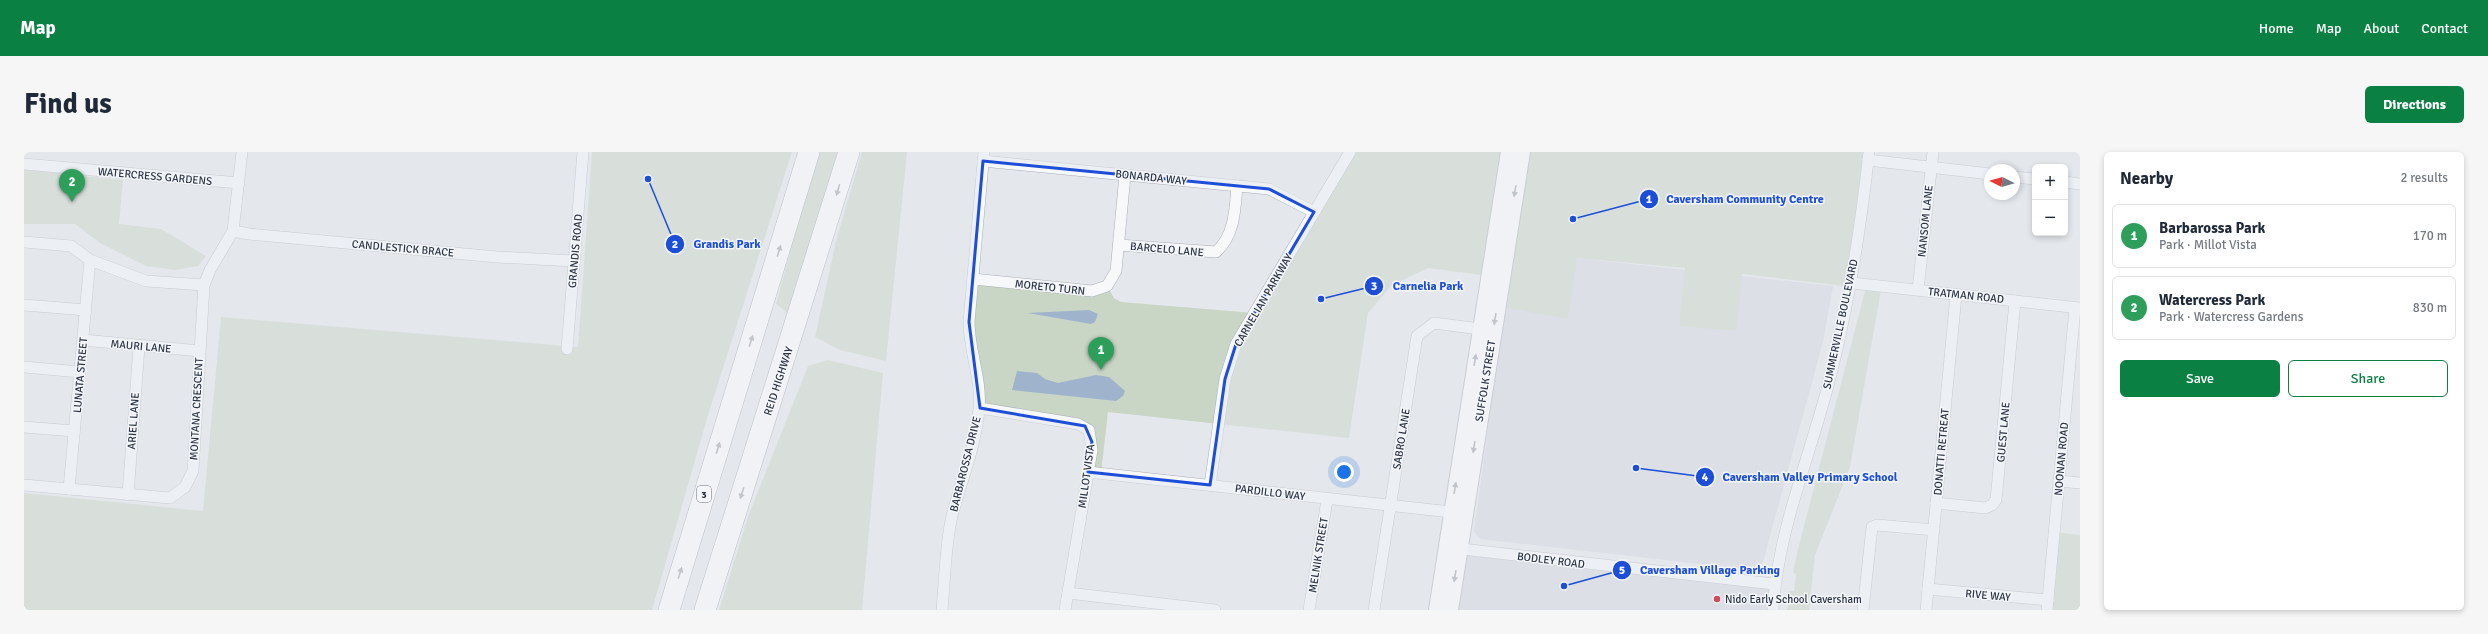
<!DOCTYPE html>
<html lang="en">
<head>
<meta charset="utf-8">
<style>
	:root { --surface:#fff; --page:#f6f6f7; --text:#1f2937; --muted:#747a83; --line:#e0e1e3; --accent:#0b8043 }
	body { margin:0; font-family:Signika,sans-serif; background:var(--page); color:var(--text) }
	.controls { position:absolute; right:12px; top:12px; display:grid; overflow:hidden; border-radius:6px; box-shadow:0 2px 6px #0003 }
	.controls button { width:36px; height:36px; display:grid; place-items:center; padding:0; border:0; border-bottom:1px solid var(--line); background:var(--surface); color:var(--text); font:20px sans-serif }
	.compass { position:absolute; left:1960px; top:12px; width:36px; height:36px; border-radius:50%; background:var(--surface); box-shadow:0 2px 6px #0003; rotate:275deg }
	.you { position:absolute; left:1320px; top:320px; width:14px; height:14px; margin:-10px; border:3px solid #fff; border-radius:50%; background:#1a73e8; box-shadow:0 0 0 6px #1a73e833 }
	.badge { display:grid; place-items:center; width:26px; height:26px; border-radius:50%; background:var(--accent); color:#fff; font-size:13px; font-weight:700 }
	.pin { position:absolute; translate:-50% -33px; filter:drop-shadow(0 1px 2px #0008) }
	.pin::after { content:''; position:absolute; top:21px; width:14px; height:12px; background:inherit; clip-path:polygon(0 0,100% 0,50% 100%) }
	.list { margin:0; padding:0; list-style:none }
	h2 { display:flex; justify-content:space-between; align-items:center; height:52px; margin:0; padding:0 16px; font-size:17px }
	h2 small { font-size:13px; font-weight:400; color:var(--muted) }
	.list li { display:grid; grid-template-columns:26px 1fr auto; gap:12px; align-items:center; box-sizing:border-box; height:64px; margin:0 8px 8px; padding:0 8px; border:1px solid var(--line); border-radius:6px }
	.list b { display:block; font-size:15px; white-space:nowrap }
	.list p { margin:0; font-size:13px; white-space:nowrap; color:var(--muted) }
	.list em { font-size:13px; font-style:normal; color:var(--muted) }
	.actions { display:flex; gap:8px; padding:12px 16px }
	.actions a { flex:1; padding:9px 0; border:1px solid var(--accent); border-radius:6px; text-align:center; font-size:14px; color:var(--accent) }
	.actions .main { background:var(--accent); color:#fff }
	.map { position:relative; flex:none; width:2056px; height:458px; overflow:hidden; border-radius:6px }
	header { display:flex; align-items:center; gap:24px; box-sizing:border-box; height:56px; padding:0 20px; background:var(--accent); color:#fff }
	header strong { font-size:19px }
	nav { display:flex; gap:22px; margin-inline-start:auto; font-size:14px }
	.intro { display:flex; align-items:center; justify-content:space-between; box-sizing:border-box; height:96px; padding:0 24px }
	h1 { margin:0; font-size:28px }
	.button { padding:10px 18px; border-radius:6px; background:var(--accent); color:#fff; font-size:14px; font-weight:700 }
	main { display:flex; gap:24px; padding:0 24px }
	aside { flex:1; background:var(--surface); border-radius:6px; box-shadow:0 2px 6px #0003 }
	.map>svg:first-child { display:block }
	.built { fill:#d2d6de }
	.green { fill:#c9d6c5 }
	.water { fill:#9fb4cc }
	.lines { fill:none; stroke-linecap:round; stroke-linejoin:round }
	.street-casing { stroke:#a9aeb7; stroke-width:12 }
	.secondary-casing { stroke:#a9aeb7; stroke-width:18 }
	.highway-casing { stroke:#8b94a3; stroke-width:22 }
	.street { stroke:#f7f8fa; stroke-width:11 }
	.secondary { stroke:#fff; stroke-width:16 }
	.highway { stroke:#fff; stroke-width:21 }
	.oneway { fill:#959aa2 }
	.marked { fill:none; stroke:#1d4ed8; stroke-width:3; stroke-linejoin:round }
	.poi-dot { fill:#d1495b; stroke:#f4f6f9; stroke-width:1.5 }
	.labels { text-anchor:middle; stroke-width:3; stroke-linejoin:round; paint-order:stroke }
	.shield { fill:#f4f6f9; stroke:#676e7b; stroke-width:1 }
	.shield-label { font-size:10px; font-weight:bold; fill:#2b3445 }
	.street-label { font-size:11px; fill:#2b3445; stroke:#f4f6f9 }
	.poi-label { font-size:11px; fill:#2b3445; stroke:#f4f6f9; text-anchor:start }
	.leader { fill:none; stroke:#1d4ed8; stroke-width:1.5 }
	.callout-dot { fill:#1d4ed8; stroke:#f4f6f9; stroke-width:1.5 }
	.mark-label { font-size:12px; text-anchor:middle; font-weight:bold; fill:#fff }
	.callout-label { font-size:12px; text-anchor:middle; font-weight:bold; fill:#1d4ed8; stroke:#f4f6f9; stroke-width:3; stroke-linejoin:round; paint-order:stroke }
</style>
</head>
<body>
<header>
<strong>Map</strong>
<nav><a>Home</a><a>Map</a><a>About</a><a>Contact</a></nav>
</header>
<div class="intro"><h1>Find us</h1><a class="button">Directions</a></div>
<main>
<div class="map">
<svg width="2056" height="458" viewBox="0 0 2056 458">
	<rect width="100%" height="100%" fill="#e4e7ec"/>
	<g class="built">
		<polygon points="1552,106 1809,134 1799,190 1739,410 1729,418 1457,387 1450,380 1480,156"/>
		<polygon points="1436,397 1750,432 1749,458 1426,458"/>
	</g>
	<g class="green">
		<polygon points="568,0 768,0 685,260 628,458 0,458 0,341 179,359 197,165 554,195"/>
		<polygon points="793,0 815,0 765,169 762,160 752,152"/>
		<polygon points="838,0 883,0 862,209 816,198 791,185 812,89"/>
		<polygon points="1326,0 1485,0 1465,124 1404,116 1368,133 1344,161 1325,286 1084,260 1077,321 1064,320 1065,278 956,256 949,207 949,127 1067,139 1083,134 1090,146 1097,150 1230,161"/>
		<polygon points="1497,0 1845,0 1828,131 1820,134 1718,122 1712,179 1655,174 1661,116 1553,106 1544,167 1473,154"/>
		<polygon points="0,15 58,20 58,24 99,28 95,72 137,77 182,104 174,114 151,118 122,114 76,91 51,72 0,72"/>
		<polygon points="1846,137 1857,138 1826,315 1791,403 1785,458 1763,458 1765,439 1770,439 1772,422 1769,421 1773,401 1841,139"/>
		<polygon points="804,208 859,221 838,458 695,458 725,362 784,214"/>
		<polygon points="2030,380 2056,383 2056,458 2023,458"/>
	</g>
	<g class="water">
		<polygon points="1065,158 1074,162 1071,170 1067,172 1004,161"/>
		<polygon points="993,219 1013,221 1021,227 1034,231 1072,223 1085,225 1101,239 1099,244 1092,249 988,238"/>
	</g>
	<g class="lines">
		<defs>
			<g id="street">
				<polyline points="1844,8 1966,22"/>
				<polyline points="959,9 1245,37 1290,60"/>
				<polyline points="0,12 215,31"/>
				<polyline points="1990,25 2011,27"/>
				<polyline points="2041,30 2056,32"/>
				<polyline points="209,79 225,82 473,105 550,109"/>
				<polyline points="0,90 47,94 66,108 122,129 180,133"/>
				<path d="M1095,93L1192,100C1211,83 1211,57 1213,34"/>
				<polyline points="949,127 1068,139 1083,134 1092,119 1101,23"/>
				<polyline points="1828,131 2056,156"/>
				<polyline points="1894,138 1909,0"/>
				<polyline points="0,153 62,158"/>
				<polyline points="59,188 176,199"/>
				<polyline points="543,197 559,0"/>
				<polyline points="0,215 56,220"/>
				<polyline points="956,256 1054,272 1065,278 1068,298 1041,458"/>
				<polyline points="0,275 50,279"/>
				<polyline points="1064,320 1427,360"/>
				<polyline points="2035,329 2056,331"/>
				<polyline points="0,333 146,346 161,335 169,319 180,133 186,118 209,79 218,0"/>
				<polyline points="1186,333 1201,227 1212,192 1326,0"/>
				<polyline points="45,337 66,108"/>
				<polyline points="104,343 115,195"/>
				<polyline points="1912,351 1961,356 1968,353 1972,348 1991,149"/>
				<polyline points="1429,396 1750,432"/>
				<polyline points="1904,437 2024,448"/>
				<polyline points="1044,441 1191,458"/>
				<path d="M918,458C921,427 921,394 928,364C937,329 952,294 955,257C958,228 945,199 945,170L960,0"/>
				<polyline points="1285,458 1303,348"/>
				<polyline points="1350,458 1393,184 1410,171 1456,177"/>
				<path d="M1749,458C1754,374 1789,298 1808,218C1826,146 1837,73 1845,0"/>
				<polyline points="1839,458 1848,375 1853,373 1910,378"/>
				<polyline points="1902,458 1932,143"/>
				<polyline points="2023,458 2051,156"/>
			</g>
			<g id="secondary">
				<polyline points="1413,458 1485,0"/>
				<polyline points="1426,458 1498,0"/>
			</g>
			<g id="highway">
				<polyline points="645,458 785,0"/>
				<polyline points="681,458 825,0"/>
			</g>
		</defs>
		<use href="#street" class="street-casing"/>
		<use href="#secondary" class="secondary-casing"/>
		<use href="#highway" class="highway-casing"/>
		<use href="#street" class="street"/>
		<use href="#secondary" class="secondary"/>
		<use href="#highway" class="highway"/>
	</g>
	<defs><path id="oneway-solid" d="M-6-.8H1V-3.2L6.5 0L1 3.2V.8H-6Z"/></defs>
	<g class="oneway">
		<use href="#oneway-solid" transform="translate(814 38) rotate(106)"/>
		<use href="#oneway-solid" transform="translate(1491 39) rotate(99)"/>
		<use href="#oneway-solid" transform="translate(755 99) rotate(-73)"/>
		<use href="#oneway-solid" transform="translate(1471 167) rotate(99)"/>
		<use href="#oneway-solid" transform="translate(727 189) rotate(-72)"/>
		<use href="#oneway-solid" transform="translate(1451 208) rotate(-81)"/>
		<use href="#oneway-solid" transform="translate(1450 295) rotate(99)"/>
		<use href="#oneway-solid" transform="translate(694 296) rotate(-73)"/>
		<use href="#oneway-solid" transform="translate(1431 336) rotate(-81)"/>
		<use href="#oneway-solid" transform="translate(718 341) rotate(108)"/>
		<use href="#oneway-solid" transform="translate(656 421) rotate(-73)"/>
		<use href="#oneway-solid" transform="translate(1431 424) rotate(99)"/>
	</g>
	<path d="M0 0H2056V458H0ZM959,9L1245,37L1290,60L1212,192L1201,227L1186,333L1064,320L1068,290L1061,274L956,256L945,170Z" fill="#e4e7ec" fill-opacity=".55" fill-rule="evenodd"/>
	<path class="marked" d="M959,9L1245,37L1290,60L1212,192L1201,227L1186,333L1064,320L1068,290L1061,274L956,256L945,170Z"/>
	<circle class="poi-dot" cx="1693" cy="447" r="4"/>
	<g class="labels">
		<rect class="shield" x="673" y="334" width="14" height="16" rx="3"/>
		<g class="shield-label">
			<text x="680" y="346">3</text>
		</g>
		<g class="street-label">
			<text transform="translate(131 24) rotate(5)" y="4">WATERCRESS GARDENS</text>
			<text transform="translate(1127 25) rotate(6)" y="4">BONARDA WAY</text>
			<text transform="translate(1901 69) rotate(-84)" y="4">NANSOM LANE</text>
			<text transform="translate(379 96) rotate(5)" y="4">CANDLESTICK BRACE</text>
			<text transform="translate(1143 97) rotate(5)" y="4">BARCELO LANE</text>
			<text transform="translate(551 99) rotate(-85)" y="4">GRANDIS ROAD</text>
			<text transform="translate(1026 135) rotate(6)" y="4">MORETO TURN</text>
			<text transform="translate(1942 143) rotate(6)" y="4">TRATMAN ROAD</text>
			<text transform="translate(1239 148) rotate(-60)" y="4">CARNELIAN PARKWAY</text>
			<text transform="translate(1816 172) rotate(-78)" y="4">SUMMERVILLE BOULEVARD</text>
			<text transform="translate(117 194) rotate(5)" y="4">MAURI LANE</text>
			<text transform="translate(56 223) rotate(-85)" y="4">LUNATA STREET</text>
			<text transform="translate(754 229) rotate(-72)" y="4">REID HIGHWAY</text>
			<text transform="translate(1461 229) rotate(-81)" y="4">SUFFOLK STREET</text>
			<text transform="translate(172 257) rotate(-87)" y="4">MONTANA CRESCENT</text>
			<text transform="translate(109 269) rotate(-86)" y="4">ARIEL LANE</text>
			<text transform="translate(1979 280) rotate(-85)" y="4">GUEST LANE</text>
			<text transform="translate(1377 287) rotate(-81)" y="4">SABRO LANE</text>
			<text transform="translate(1917 300) rotate(-85)" y="4">DONATTI RETREAT</text>
			<text transform="translate(2037 307) rotate(-85)" y="4">NOONAN ROAD</text>
			<text transform="translate(941 312) rotate(-76)" y="4">BARBAROSSA DRIVE</text>
			<text transform="translate(1062 324) rotate(-82)" y="4">MILLOT VISTA</text>
			<text transform="translate(1246 340) rotate(7)" y="4">PARDILLO WAY</text>
			<text transform="translate(1294 403) rotate(-81)" y="4">MELNIK STREET</text>
			<text transform="translate(1527 408) rotate(7)" y="4">BODLEY ROAD</text>
			<text transform="translate(1964 443) rotate(5)" y="4">RIVE WAY</text>
		</g>
		<g class="poi-label">
			<text x="1701" y="451">Nido Early School Caversham</text>
		</g>
	</g>
	<path class="leader" d="M1549 67L1625 47M624 27L651 92M1297 147L1350 134M1612 316L1681 325M1540 434L1598 418"/>
	<g class="callout-dot">
		<circle cx="1549" cy="67" r="4"/>
		<circle cx="624" cy="27" r="4"/>
		<circle cx="1297" cy="147" r="4"/>
		<circle cx="1612" cy="316" r="4"/>
		<circle cx="1540" cy="434" r="4"/>
		<circle cx="1625" cy="47" r="10"/>
		<circle cx="651" cy="92" r="10"/>
		<circle cx="1350" cy="134" r="10"/>
		<circle cx="1681" cy="325" r="10"/>
		<circle cx="1598" cy="418" r="10"/>
	</g>
	<g class="mark-label">
		<text x="1625" y="51">1</text>
		<text x="651" y="96">2</text>
		<text x="1350" y="138">3</text>
		<text x="1681" y="329">4</text>
		<text x="1598" y="422">5</text>
	</g>
	<g class="callout-label">
		<text x="1721" y="51">Caversham Community Centre</text>
		<text x="703" y="96">Grandis Park</text>
		<text x="1404" y="138">Carnelia Park</text>
		<text x="1786" y="329">Caversham Valley Primary School</text>
		<text x="1686" y="422">Caversham Village Parking</text>
	</g>
</svg>
<div class="controls">
<button>+</button>
<button>−</button>
</div>
<svg class="compass" viewBox="-18 -18 36 36"><path d="M0-13l5 13h-10z" fill="#e53935"/><path d="M0 13l5-13h-10z" fill="#747a83"/></svg>
<div class="you"></div>
<div class="pin badge" style="left:1077px;top:218px;background:#2e9e5b">1</div>
<div class="pin badge" style="left:48px;top:50px;background:#2e9e5b">2</div>
</div>
<aside>
<h2>Nearby<small>2 results</small></h2>
<ul class="list">
<li><span class="badge" style="background:#2e9e5b">1</span><div><b>Barbarossa Park</b><p>Park · Millot Vista</p></div><em>170 m</em></li>
<li><span class="badge" style="background:#2e9e5b">2</span><div><b>Watercress Park</b><p>Park · Watercress Gardens</p></div><em>830 m</em></li>
</ul>
<div class="actions"><a class="main">Save</a><a>Share</a></div>
</aside>
</main>
</body>
</html>
